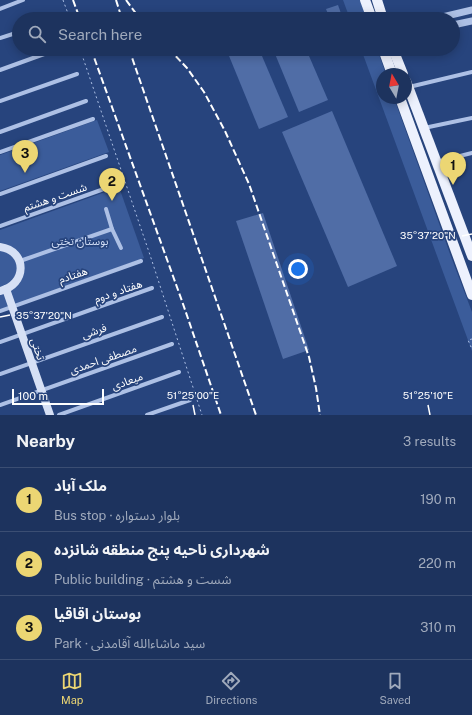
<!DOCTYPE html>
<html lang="en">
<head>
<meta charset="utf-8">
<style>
	:root { --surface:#1d335e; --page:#253b64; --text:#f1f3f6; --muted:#a0aabc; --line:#3b4e73; --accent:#ecd673 }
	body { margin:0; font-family:"Public Sans","Noto Sans Arabic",sans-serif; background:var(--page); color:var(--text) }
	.compass { position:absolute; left:376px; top:68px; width:36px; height:36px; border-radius:50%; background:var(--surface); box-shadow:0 2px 10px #0003; rotate:350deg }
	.scale { position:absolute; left:12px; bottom:10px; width:92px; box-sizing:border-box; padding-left:4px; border:2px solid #fff; border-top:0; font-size:11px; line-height:14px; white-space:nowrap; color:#fff; -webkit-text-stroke:3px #27447d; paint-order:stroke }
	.you { position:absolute; left:298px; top:269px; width:14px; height:14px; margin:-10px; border:3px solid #fff; border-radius:50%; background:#1a73e8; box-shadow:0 0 0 6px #1a73e833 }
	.badge { display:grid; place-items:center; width:26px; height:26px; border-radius:50%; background:var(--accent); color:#111; font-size:13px; font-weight:700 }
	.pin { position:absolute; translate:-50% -33px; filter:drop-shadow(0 1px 2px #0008) }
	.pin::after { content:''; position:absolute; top:21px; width:14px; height:12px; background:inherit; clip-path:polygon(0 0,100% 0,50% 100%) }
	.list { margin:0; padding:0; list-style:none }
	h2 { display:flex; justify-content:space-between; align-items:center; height:52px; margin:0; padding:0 16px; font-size:17px }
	h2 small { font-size:13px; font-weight:400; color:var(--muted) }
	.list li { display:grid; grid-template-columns:26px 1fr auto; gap:12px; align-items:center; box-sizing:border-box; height:64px; padding:0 16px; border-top:1px solid var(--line) }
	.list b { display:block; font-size:15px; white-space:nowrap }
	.list p { margin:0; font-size:13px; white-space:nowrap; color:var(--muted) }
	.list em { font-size:13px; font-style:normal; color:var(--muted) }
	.icon { flex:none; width:22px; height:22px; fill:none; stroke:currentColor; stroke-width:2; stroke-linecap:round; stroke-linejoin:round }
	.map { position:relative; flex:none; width:472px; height:415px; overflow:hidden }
	.search { position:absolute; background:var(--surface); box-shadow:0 2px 10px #0003; left:12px; right:12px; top:12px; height:44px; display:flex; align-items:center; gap:10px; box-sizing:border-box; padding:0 14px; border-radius:22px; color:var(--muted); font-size:15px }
	.sheet { height:244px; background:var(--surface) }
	nav { display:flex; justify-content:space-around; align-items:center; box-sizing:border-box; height:56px; border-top:1px solid var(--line); background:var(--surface); font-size:11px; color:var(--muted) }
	nav a { display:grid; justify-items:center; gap:2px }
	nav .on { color:var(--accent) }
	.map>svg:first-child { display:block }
	.green { fill:#3b5c9a }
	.building { fill:#506da6 }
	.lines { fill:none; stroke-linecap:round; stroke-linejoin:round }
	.path { stroke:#adc0e5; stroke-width:1; stroke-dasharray:2 3; stroke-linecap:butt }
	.minor { stroke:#adc0e5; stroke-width:4 }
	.tertiary { stroke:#adc0e5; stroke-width:7 }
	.secondary { stroke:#d6e0f5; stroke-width:8 }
	.primary { stroke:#edf1fd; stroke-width:10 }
	.rail { stroke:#fff; stroke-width:2; stroke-dasharray:7 3; stroke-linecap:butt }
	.ticks { fill:none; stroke:#fff; stroke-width:1.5 }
	.labels { text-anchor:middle; stroke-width:3.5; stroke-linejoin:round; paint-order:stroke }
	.street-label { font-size:11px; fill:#fff; stroke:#27447d }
	.park-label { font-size:11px; fill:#d0dcf4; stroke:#27447d }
	.ticks-label { font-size:10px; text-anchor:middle; fill:#fff; stroke:#27447d; stroke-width:3.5; stroke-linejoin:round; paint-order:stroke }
</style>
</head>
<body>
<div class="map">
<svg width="472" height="415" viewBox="0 0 472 415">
	<rect width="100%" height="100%" fill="#27447d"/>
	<g class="green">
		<polygon points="343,0 360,0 367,19 350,19"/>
		<polygon points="361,49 377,49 386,74 382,74 382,98 394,98 450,254 472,312 472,351"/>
		<polygon points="97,120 109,152 0,191 0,155"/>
		<polygon points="119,187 144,258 0,310 0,230"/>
	</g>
	<g class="building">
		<polygon points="338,5 343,19 330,19 326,9"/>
		<polygon points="232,49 259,49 288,117 259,129 227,51"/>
		<polygon points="273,49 306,49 328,100 299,112"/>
		<polygon points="332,111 397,266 348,287 282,132"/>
		<polygon points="263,213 309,350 283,359 236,221"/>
	</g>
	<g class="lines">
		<g class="path">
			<polyline points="63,0 70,19"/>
			<polyline points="80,49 151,258 202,415"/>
			<polyline points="472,339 468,340 471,347 472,347"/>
		</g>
		<g class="minor">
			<polyline points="0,9 23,0"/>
			<polyline points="55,19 58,18"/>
			<polyline points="0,38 19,32"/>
			<polyline points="0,70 58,49"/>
			<polyline points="409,87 472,72"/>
			<polyline points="0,101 77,74"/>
			<polyline points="424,128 472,118"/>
			<polyline points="0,132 86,101"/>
			<polyline points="0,152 93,119"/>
			<polyline points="436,162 472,153"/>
			<polyline points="0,194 106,156"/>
			<polyline points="106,209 112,229 121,248"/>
			<polyline points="0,226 115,185"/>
			<polyline points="20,261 112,229"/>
			<polyline points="0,311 141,261"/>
			<polyline points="0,342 152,288"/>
			<polyline points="0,374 162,317"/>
			<polyline points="0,405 172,344"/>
			<polyline points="59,415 179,372"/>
			<polyline points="147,415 190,400"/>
		</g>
		<g class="tertiary">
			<polyline points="434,19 472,10"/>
			<polyline points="453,25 472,21"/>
		</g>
		<g class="secondary">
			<path d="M0,247C28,251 27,285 0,291"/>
			<polyline points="6,289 50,415"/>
		</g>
		<g class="primary">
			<polyline points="365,0 372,19"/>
			<polyline points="377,0 383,19"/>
			<polyline points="383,49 392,74"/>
			<polyline points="393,49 403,74"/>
			<polyline points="406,81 472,256"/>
			<polyline points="400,98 472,295"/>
		</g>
		<g class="rail">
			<polyline points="73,0 80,19"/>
			<polyline points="116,0 122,19"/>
			<polyline points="126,0 140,19"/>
			<polyline points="91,49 182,301 221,415"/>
			<polyline points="129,49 256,415"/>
			<polyline points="169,49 187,68 204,92 225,131 249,184 309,357 316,388 320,415"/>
		</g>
	</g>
	<path class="ticks" d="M462,236L472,234M0,317L10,315M193,405L195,415M428,405L430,415"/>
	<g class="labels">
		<g class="street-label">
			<text transform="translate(55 197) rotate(-19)" y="4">شست و هشتم</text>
			<text transform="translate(73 275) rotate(-19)" y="4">هفتادم</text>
			<text transform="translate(118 291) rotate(-19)" y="4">هفتاد و دوم</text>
			<text transform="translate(94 331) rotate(-19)" y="4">فرشی</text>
			<text transform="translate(38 349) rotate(71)" y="4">تختی</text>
			<text transform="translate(103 359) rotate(-19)" y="4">مصطفی احمدی</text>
			<text transform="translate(127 381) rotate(-20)" y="4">میعادی</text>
		</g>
		<g class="park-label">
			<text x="80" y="245">بوستان تختی</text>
		</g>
	</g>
	<g class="ticks-label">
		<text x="428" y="239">35°37'20"N</text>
		<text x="44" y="319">35°37'20"N</text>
		<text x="193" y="399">51°25'00"E</text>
		<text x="428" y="399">51°25'10"E</text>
	</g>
</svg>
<svg class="compass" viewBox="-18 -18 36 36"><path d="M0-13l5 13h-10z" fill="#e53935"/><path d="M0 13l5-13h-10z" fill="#a0aabc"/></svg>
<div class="scale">100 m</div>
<div class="you"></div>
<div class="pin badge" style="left:453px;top:185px">1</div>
<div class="pin badge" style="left:112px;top:201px">2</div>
<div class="pin badge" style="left:25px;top:173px">3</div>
<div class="search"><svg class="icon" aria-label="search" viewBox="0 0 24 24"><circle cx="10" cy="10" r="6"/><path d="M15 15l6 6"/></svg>Search here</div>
</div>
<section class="sheet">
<h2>Nearby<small>3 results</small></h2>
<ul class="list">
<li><span class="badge">1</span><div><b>ملک آباد</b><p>Bus stop · بلوار دستواره</p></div><em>190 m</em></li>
<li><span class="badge">2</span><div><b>شهرداری ناحیه پنج منطقه شانزده</b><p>Public building · شست و هشتم</p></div><em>220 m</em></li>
<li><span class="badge">3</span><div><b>بوستان اقاقیا</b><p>Park · سید ماشاءالله آقامدنی</p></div><em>310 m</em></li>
</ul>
</section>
<nav>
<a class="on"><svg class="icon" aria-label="map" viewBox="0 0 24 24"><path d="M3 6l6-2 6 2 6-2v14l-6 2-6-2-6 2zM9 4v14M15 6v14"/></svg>Map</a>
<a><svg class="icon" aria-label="directions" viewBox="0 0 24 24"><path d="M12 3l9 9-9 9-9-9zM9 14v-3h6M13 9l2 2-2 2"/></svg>Directions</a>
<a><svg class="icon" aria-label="saved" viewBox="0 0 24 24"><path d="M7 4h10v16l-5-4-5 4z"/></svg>Saved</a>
</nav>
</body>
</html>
